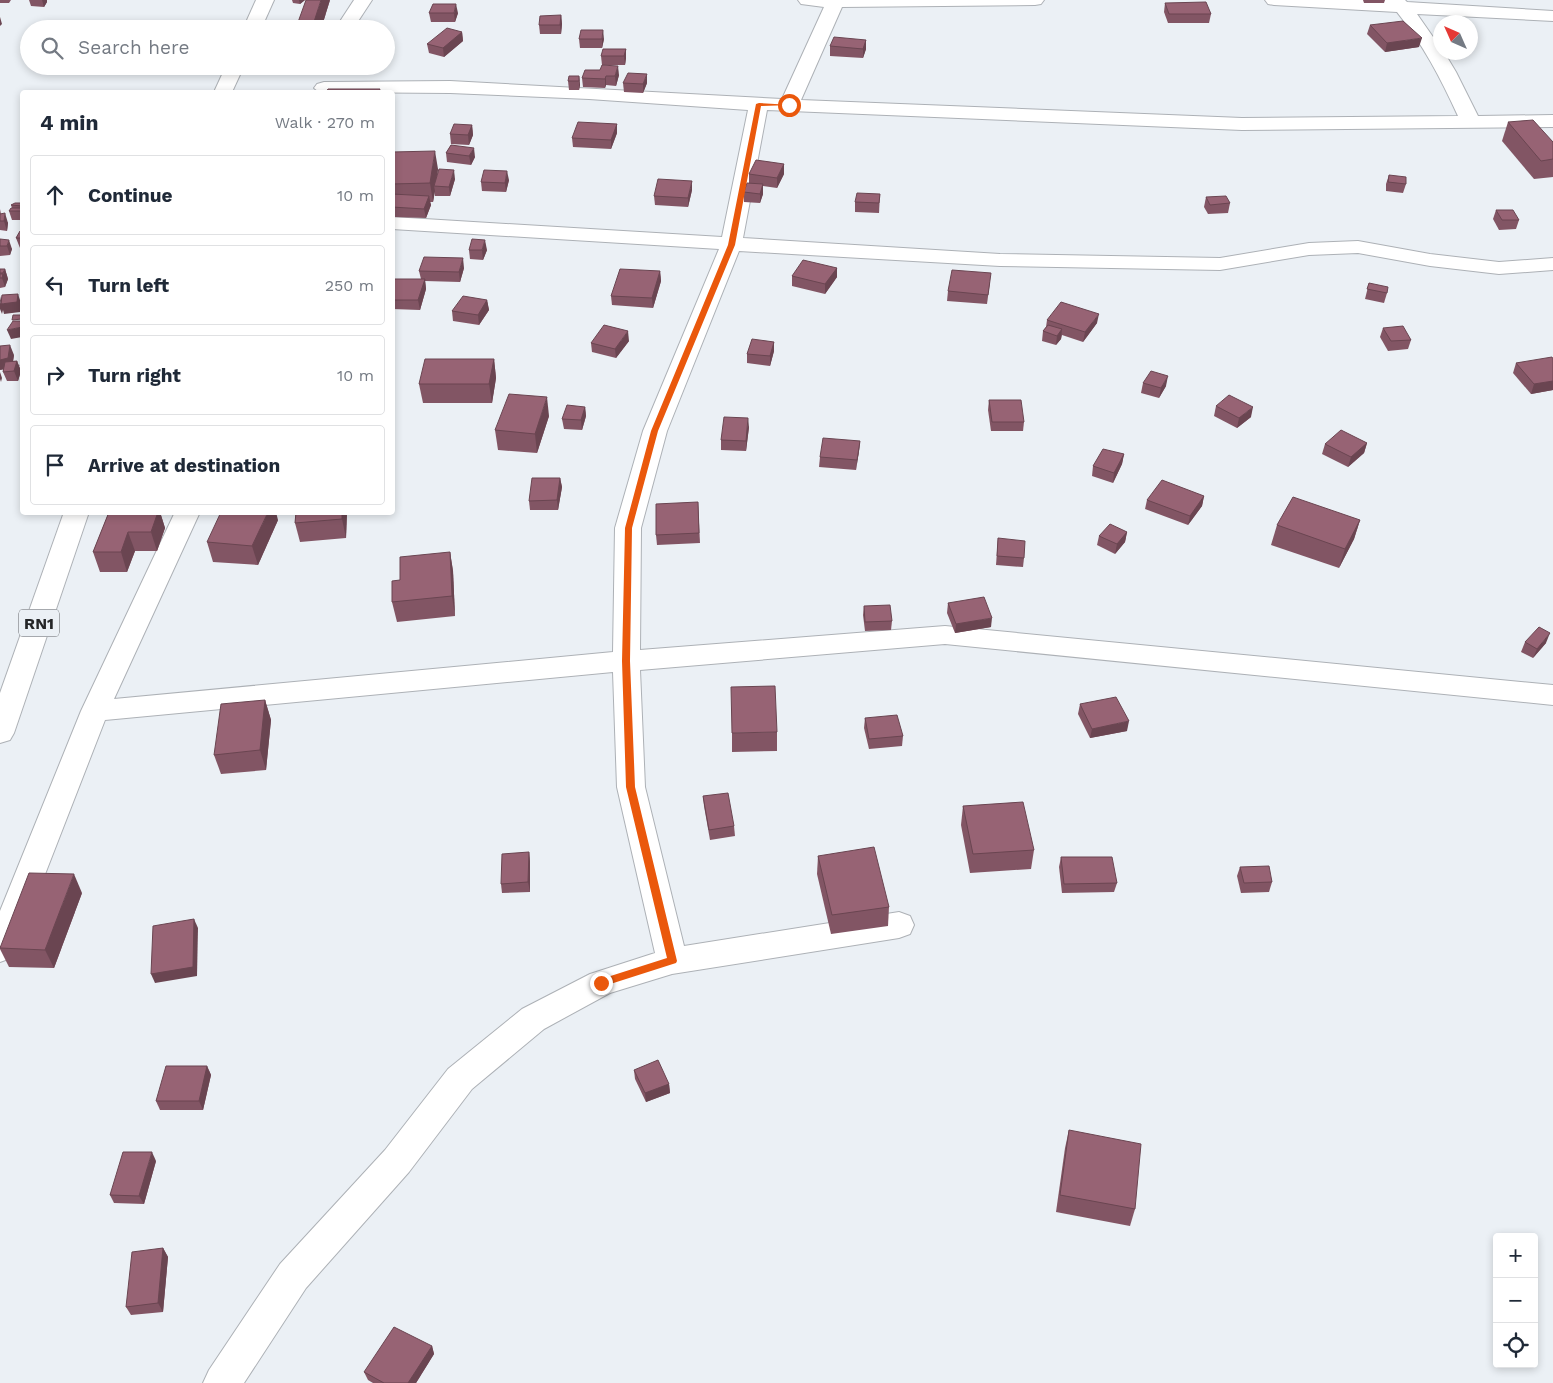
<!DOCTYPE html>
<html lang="en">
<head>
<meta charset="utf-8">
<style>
	:root { --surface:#fff; --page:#f2f2f3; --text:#1f2937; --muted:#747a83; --line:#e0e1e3 }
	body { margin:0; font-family:"Work Sans",sans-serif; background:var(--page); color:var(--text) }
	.controls { position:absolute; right:15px; bottom:15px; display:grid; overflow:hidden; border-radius:5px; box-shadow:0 2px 8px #0003 }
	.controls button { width:45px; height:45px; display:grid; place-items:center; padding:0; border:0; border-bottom:1px solid var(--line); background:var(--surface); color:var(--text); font:25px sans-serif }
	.compass { position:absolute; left:1433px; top:15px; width:45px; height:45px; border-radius:50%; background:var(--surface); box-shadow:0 2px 8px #0003; rotate:315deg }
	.stop { position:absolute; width:15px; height:15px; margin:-11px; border:4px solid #ea580c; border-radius:50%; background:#fff }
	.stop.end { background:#ea580c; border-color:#fff; box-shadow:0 1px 5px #0008 }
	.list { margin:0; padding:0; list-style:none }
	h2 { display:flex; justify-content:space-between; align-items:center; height:65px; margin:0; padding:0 20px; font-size:21px }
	h2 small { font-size:16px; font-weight:400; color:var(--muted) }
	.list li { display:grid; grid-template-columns:32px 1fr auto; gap:15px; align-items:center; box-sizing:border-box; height:80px; margin:0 10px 10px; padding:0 10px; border:1px solid var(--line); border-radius:5px }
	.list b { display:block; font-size:19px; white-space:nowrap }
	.list em { font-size:16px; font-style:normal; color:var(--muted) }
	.icon { flex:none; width:28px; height:28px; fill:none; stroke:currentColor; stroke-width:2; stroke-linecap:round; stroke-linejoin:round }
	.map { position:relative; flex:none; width:1553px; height:1383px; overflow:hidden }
	.search { position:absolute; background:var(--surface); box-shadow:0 2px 8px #0003; left:20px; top:20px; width:375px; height:55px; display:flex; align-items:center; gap:12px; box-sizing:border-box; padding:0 18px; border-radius:28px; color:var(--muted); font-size:19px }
	.panel { position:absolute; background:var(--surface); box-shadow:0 2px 8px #0003; left:20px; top:90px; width:375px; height:425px; border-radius:5px }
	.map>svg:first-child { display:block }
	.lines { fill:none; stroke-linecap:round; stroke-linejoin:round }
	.street-casing { stroke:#adb1b6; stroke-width:2 }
	.highway-casing { stroke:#adb1b6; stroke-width:2 }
	.street { fill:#fff; fill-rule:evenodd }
	.highway { fill:#fff; fill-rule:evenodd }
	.wall { fill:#825564 }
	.shaded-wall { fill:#6a4551 }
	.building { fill:#976374; stroke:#6a4551 }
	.route { fill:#ea580c }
	.labels { text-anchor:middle; stroke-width:4; stroke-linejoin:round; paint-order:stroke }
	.shield { fill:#ebf0f5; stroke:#606366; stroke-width:1 }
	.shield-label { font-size:16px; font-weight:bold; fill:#252628 }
</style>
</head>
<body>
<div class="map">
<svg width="1553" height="1383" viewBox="0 0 1553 1383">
	<rect width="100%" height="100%" fill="#ebf0f5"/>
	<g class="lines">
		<defs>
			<g id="street">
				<polygon points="354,0 372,0 353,29 335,29"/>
				<path d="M798,0H1044L1041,4L1035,5L842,7L801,100L1242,118L1458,116C1441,79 1423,44 1397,12L1274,5L1268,4L1265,0H1405L1407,2L1553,11V21L1417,14L1440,47V52H1444L1456,72L1478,116L1553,115V127L1242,130L767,110L743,238L1000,254L1220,258L1309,243L1358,241L1430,254L1499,262L1553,258V270L1499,274L1430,266L1358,253L1309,255L1220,270L1000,266L739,251L667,431L641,528L640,650L945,626L1553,685V705L945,644L640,670L645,787L684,946L899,912L910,916L914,925L910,934L899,938L672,974L610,993L544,1029L472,1089L409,1172L306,1288L244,1383H203L209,1370L280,1264L385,1150L448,1069L522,1009L590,974L655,953L617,787L613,672L105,720L16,949L11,958L0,962V911L81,711L175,512H200L114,699L613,652L615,528L643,431L719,249L392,229V217L722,237L748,110L589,99L450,93L319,92L314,88L317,84L324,82L450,81L782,99L824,7L801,4Z"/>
			</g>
			<g id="highway">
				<polygon points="256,0 274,0 261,29 243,29"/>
				<polygon points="226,66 244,66 232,92 214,92"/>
				<polygon points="64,512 89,512 14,733 10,740 0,743 0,693"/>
			</g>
		</defs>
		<use href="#street" class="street-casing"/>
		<use href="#highway" class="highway-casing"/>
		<use href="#street" class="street"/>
		<use href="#highway" class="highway"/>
	</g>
	<g class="wall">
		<polygon points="0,0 11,0 9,3 0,3"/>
		<polygon points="29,0 47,0 47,2 44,7 31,6"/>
		<polygon points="292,0 305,0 300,4 293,3"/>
		<polygon points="330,0 321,29 298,29 297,25"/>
		<polygon points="1363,0 1385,0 1384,3 1364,3"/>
		<polygon points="1165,3 1211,14 1209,23 1168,23 1164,12"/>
		<polygon points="429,13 458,13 455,22 431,22"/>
		<polygon points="561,15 562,24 561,34 540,34 539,25"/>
		<polygon points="1370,25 1419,47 1385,52 1367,34"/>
		<polygon points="462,32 463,41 444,57 429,53 427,44"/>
		<polygon points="579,39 604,39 602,48 580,48"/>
		<polygon points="866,40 866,49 863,58 830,56 830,46"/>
		<polygon points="626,49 626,58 625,65 602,65 601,56"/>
		<polygon points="619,75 616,86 606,85 605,88 583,87 582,78"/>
		<polygon points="579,76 580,85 579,90 569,90 568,81"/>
		<polygon points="623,83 647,83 643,93 624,92"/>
		<polygon points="1508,122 1553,142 1553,177 1534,179 1502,141"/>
		<polygon points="617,124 617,133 611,149 573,147 572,138"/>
		<polygon points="472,125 473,135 469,145 451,144 450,134"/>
		<polygon points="451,145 475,157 471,165 447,162 446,153"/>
		<polygon points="392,152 438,169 437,178 455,179 450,196 435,196 435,191 433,202 430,202 431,205 426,218 392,217"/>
		<polygon points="784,164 784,174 777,188 763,186 763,194 760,203 744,202 744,192 749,183 749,174"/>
		<polygon points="1389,175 1406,184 1403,193 1386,191 1386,184"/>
		<polygon points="509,180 506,192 482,191 481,182"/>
		<polygon points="692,190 688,207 655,205 654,196"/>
		<polygon points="880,194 879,213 855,212 855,202"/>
		<polygon points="1206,197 1230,203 1228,213 1208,214 1204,207"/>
		<polygon points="22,203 22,220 12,220 9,211 12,208 11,205"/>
		<polygon points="0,209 1,214 8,223 7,231 0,230"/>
		<polygon points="1496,210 1519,220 1516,229 1499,230 1493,219"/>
		<polygon points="22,231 22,248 20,248 16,238"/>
		<polygon points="0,239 12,249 10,255 0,256"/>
		<polygon points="469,250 487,250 483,260 470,259"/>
		<polygon points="464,268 460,282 425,281 426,289 420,310 392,309 392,279 421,279 419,271"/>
		<polygon points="837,268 837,277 825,294 792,286 792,276"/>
		<polygon points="0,269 5,269 8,279 5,287 0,288"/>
		<polygon points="660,271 661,281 653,308 612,305 611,296"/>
		<polygon points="990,282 987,304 947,301 948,291"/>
		<polygon points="1369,283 1387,293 1384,303 1365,299"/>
		<polygon points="487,300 489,310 479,325 453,321 452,311"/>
		<polygon points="1047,320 1097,323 1083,342 1062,335 1061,339 1056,345 1042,341 1043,331 1046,327"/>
		<polygon points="1383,328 1411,340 1408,349 1388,351 1380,337"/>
		<polygon points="629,341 616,358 592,352 591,343"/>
		<polygon points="774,342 774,351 770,366 747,363 747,354"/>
		<polygon points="14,355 13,361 17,361 21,371 18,381 7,381 3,372 3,369 0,370"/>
		<polygon points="494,359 496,378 492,403 423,403 419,384"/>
		<polygon points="1553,359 1553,390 1531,394 1513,373 1516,363"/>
		<polygon points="1143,383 1166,386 1159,398 1141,393"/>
		<polygon points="989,400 1024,422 1023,431 991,431 988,410"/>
		<polygon points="1216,406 1251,417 1237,428 1214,416"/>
		<polygon points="585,407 586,416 582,430 564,429 562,419"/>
		<polygon points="549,416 537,453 498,450 495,430"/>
		<polygon points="749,427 746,451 721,450 721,440"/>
		<polygon points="860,441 859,451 856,470 819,467 820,457"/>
		<polygon points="1367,443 1364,453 1348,467 1322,454 1325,444"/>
		<polygon points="1124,454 1122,464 1113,483 1092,476 1093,466"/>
		<polygon points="560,478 562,487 558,510 530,510 529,501"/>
		<polygon points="1204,496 1202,506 1188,525 1145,509 1147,500"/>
		<polygon points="698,502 700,543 657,545 656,535"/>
		<polygon points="109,512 160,512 165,528 157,551 135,551 127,572 100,572 93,552"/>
		<polygon points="296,512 347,512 346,538 300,542 295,523"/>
		<polygon points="278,520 258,565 213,562 207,542"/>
		<polygon points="1360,520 1354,539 1339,568 1271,545 1277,525"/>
		<polygon points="1127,532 1125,542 1115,554 1097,545 1099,536"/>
		<polygon points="998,538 1024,558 1023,567 996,565"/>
		<polygon points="450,552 453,571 455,616 397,622 392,602 400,580"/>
		<polygon points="948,603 991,627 955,633 947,613"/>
		<polygon points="864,606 892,621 891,630 865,631 863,615"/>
		<polygon points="1525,642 1546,643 1533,658 1521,652"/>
		<polygon points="265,700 271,720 266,770 221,774 214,755"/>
		<polygon points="1080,704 1127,731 1090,738 1078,714"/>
		<polygon points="865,718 903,736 902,746 869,749 864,728"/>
		<polygon points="777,732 777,751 732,752 732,733"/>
		<polygon points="703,796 734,826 735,836 710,840 704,806"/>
		<polygon points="963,806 1034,850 1031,869 970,873 961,825"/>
		<polygon points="529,852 530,862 530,892 502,893 501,884"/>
		<polygon points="818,856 889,907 888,926 831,934 817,874"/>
		<polygon points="1061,857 1117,883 1114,892 1062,893 1059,867"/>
		<polygon points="1240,867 1272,882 1269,892 1241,893 1237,876"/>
		<polygon points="82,893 54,968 9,967 0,949 0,947"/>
		<polygon points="207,1066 211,1075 203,1110 160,1110 156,1101"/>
		<polygon points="634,1070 669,1084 670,1093 646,1102 635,1079"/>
		<polygon points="1069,1130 1135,1209 1130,1226 1056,1212 1065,1148"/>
		<polygon points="156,1161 144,1204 114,1203 110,1195"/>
		<polygon points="163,1248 168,1257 163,1312 131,1315 126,1307"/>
		<polygon points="432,1346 434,1354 416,1383 373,1383 368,1380 364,1372"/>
	</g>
	<g class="shaded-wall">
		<polygon points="42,0 47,0 47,2 44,7"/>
		<polygon points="299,0 305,0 300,4"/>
		<polygon points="321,0 330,0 321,29 313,29 313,25"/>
		<polygon points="456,4 458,13 455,22 454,13"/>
		<polygon points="561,15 562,24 561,34 560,25"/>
		<polygon points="0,17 2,24 0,26"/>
		<polygon points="603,30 604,39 602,48 602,39"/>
		<polygon points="462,32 463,41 444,57 443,48"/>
		<polygon points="1422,38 1419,47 1385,52 1387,43"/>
		<polygon points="866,40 866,49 863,58 863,49"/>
		<polygon points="626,49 626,58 625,65 624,56"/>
		<polygon points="618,66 619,75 616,86 615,76"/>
		<polygon points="647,74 647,83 643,93 643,84"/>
		<polygon points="579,76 580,85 579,90"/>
		<polygon points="606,76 606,85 605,88 605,79"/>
		<polygon points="617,124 617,133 611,149 611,140"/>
		<polygon points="472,125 473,135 469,145 468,135"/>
		<polygon points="474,148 475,157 471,165 469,156"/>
		<polygon points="435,151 438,169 435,186 434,186 435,191 433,202 430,183"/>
		<polygon points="784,164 784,174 777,188 777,178"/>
		<polygon points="454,170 455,179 450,196 449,187"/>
		<polygon points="507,171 509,180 506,192 505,183"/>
		<polygon points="692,181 692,190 688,207 688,198"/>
		<polygon points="763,184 763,194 760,203 760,194"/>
		<polygon points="429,196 431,205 426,218 424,209"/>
		<polygon points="5,213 8,223 7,231 4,221"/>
		<polygon points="9,240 12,249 10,255 7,246"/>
		<polygon points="485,240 487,250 483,260 482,250"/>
		<polygon points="463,258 464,268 460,282 459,272"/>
		<polygon points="837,268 837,277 825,294 825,284"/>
		<polygon points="5,269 8,279 5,287 2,278"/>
		<polygon points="660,271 661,281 653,308 652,298"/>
		<polygon points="425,279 426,289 420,310 418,300"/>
		<polygon points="18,294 21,303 20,312 4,314 3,310 2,314 0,309 0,302 1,304 0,301 1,296 3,304"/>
		<polygon points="487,300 489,310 479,325 478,315"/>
		<polygon points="1099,314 1097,323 1083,342 1085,332"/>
		<polygon points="22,327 22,337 11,339 7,330"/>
		<polygon points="1062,329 1061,339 1056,345 1057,336"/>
		<polygon points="628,331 629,341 616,358 615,349"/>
		<polygon points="774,342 774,351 770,366 770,356"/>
		<polygon points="10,345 14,355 12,368 0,370 0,360"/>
		<polygon points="494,359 496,378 492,403 489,384"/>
		<polygon points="17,361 21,371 18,381 14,371"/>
		<polygon points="0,372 2,378 1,382 0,379"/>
		<polygon points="1168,376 1166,386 1159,398 1161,388"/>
		<polygon points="1553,381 1553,390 1531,394 1534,384"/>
		<polygon points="547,397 549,416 537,453 535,434"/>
		<polygon points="585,407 586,416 582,430 581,420"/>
		<polygon points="1253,407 1251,417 1237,428 1239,418"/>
		<polygon points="748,418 749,427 746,451 746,441"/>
		<polygon points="860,441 859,451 856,470 857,460"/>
		<polygon points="1367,443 1364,453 1348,467 1351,457"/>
		<polygon points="1124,454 1122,464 1113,483 1114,473"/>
		<polygon points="560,478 562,487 558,510 557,500"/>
		<polygon points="1204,496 1202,506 1188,525 1190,516"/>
		<polygon points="158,512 160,512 165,528 157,551 151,532"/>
		<polygon points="268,512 276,512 278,520 258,565 252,546"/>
		<polygon points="342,512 347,512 346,538 342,519"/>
		<polygon points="1360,520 1354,539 1339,568 1345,549"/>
		<polygon points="128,532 135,551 127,572 121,552"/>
		<polygon points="1127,532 1125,542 1115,554 1117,544"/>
		<polygon points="450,552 453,571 455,616 452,596"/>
		<polygon points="992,618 991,627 955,633 956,624"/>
		<polygon points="1550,633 1546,643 1533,658 1537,649"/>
		<polygon points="265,700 271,720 266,770 260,750"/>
		<polygon points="1129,721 1127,731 1090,738 1092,729"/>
		<polygon points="529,852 530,862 530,892 528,882"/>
		<polygon points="74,874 82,893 54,968 45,950"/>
		<polygon points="194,919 198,928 197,976 155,983 151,974"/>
		<polygon points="207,1066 211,1075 203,1110 199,1101"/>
		<polygon points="669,1084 670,1093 646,1102 645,1093"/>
		<polygon points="152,1152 156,1161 144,1204 139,1196"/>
		<polygon points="163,1248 168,1257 163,1312 158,1303"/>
		<polygon points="432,1346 434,1354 416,1383 408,1383"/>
	</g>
	<g class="building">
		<polygon points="306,0 321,0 313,25 297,25"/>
		<polygon points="1206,2 1211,14 1169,14 1165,3"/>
		<polygon points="433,4 456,4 454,13 429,13"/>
		<polygon points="561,15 560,25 539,25 540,16"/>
		<polygon points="1403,21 1422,38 1387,43 1370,25"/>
		<polygon points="447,28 462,32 443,48 427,44"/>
		<polygon points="581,30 603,30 602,39 579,39"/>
		<polygon points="834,37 866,40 863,49 830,46"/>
		<polygon points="603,49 626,49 624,56 601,56"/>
		<polygon points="602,65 618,66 615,76 606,76 605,79 582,78 585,70 600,70"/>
		<polygon points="628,73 647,74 643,84 623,83"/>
		<polygon points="569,76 579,76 579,81 568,81"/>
		<polygon points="328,89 380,89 379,92 326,92"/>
		<polygon points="1533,120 1553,142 1553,159 1541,161 1508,122"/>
		<polygon points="578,122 617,124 611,140 572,138"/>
		<polygon points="454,124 472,125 468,135 450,134"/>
		<polygon points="451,145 474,148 469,156 446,153"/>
		<polygon points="435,151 430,183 392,184 392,152"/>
		<polygon points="756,160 784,164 777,178 749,174"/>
		<polygon points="439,169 454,170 449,187 434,186"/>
		<polygon points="484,170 507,171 505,183 481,182"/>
		<polygon points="1389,175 1406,177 1406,184 1388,182"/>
		<polygon points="658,179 692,181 688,198 654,196"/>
		<polygon points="747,183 763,184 760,194 744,192"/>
		<polygon points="857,193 880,194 879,203 855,202"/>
		<polygon points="392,194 429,196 424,209 392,207"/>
		<polygon points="1226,196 1230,203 1210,205 1206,197"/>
		<polygon points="15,203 22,203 22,206 11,205"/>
		<polygon points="11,208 22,208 22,211 9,211"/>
		<polygon points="1496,210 1513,210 1519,220 1502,220"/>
		<polygon points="5,213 4,221 0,221 0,214"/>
		<polygon points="20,231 22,231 22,238 16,238"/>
		<polygon points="0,239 9,240 7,246 0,246"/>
		<polygon points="472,239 485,240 482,250 469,250"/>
		<polygon points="424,257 463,258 459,272 419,271"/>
		<polygon points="803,260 837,268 825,284 792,276"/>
		<polygon points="0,269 5,269 3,273 0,273"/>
		<polygon points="620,269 660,271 652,298 611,296"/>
		<polygon points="952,270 991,273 988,295 948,291"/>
		<polygon points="0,274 3,274 2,278 0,278"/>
		<polygon points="392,279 425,279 418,300 392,300"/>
		<polygon points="1369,283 1388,287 1387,293 1367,289"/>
		<polygon points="18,294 17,302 1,304 2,295"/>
		<polygon points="463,296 487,300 478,315 452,311"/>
		<polygon points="1061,302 1099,314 1085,332 1047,320"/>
		<polygon points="13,315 22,315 22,319 12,320"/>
		<polygon points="13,321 22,321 22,327 7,330"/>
		<polygon points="604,325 628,331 615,349 591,343"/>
		<polygon points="1048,325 1062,329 1057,336 1043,331"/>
		<polygon points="1403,326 1411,340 1391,341 1383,328"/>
		<polygon points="752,339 774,342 770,356 747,354"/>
		<polygon points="10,345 8,358 0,360 0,346"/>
		<polygon points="1552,357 1553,359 1553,381 1534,384 1516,363"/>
		<polygon points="22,359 22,366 20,366"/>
		<polygon points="425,359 494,359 489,384 419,384"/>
		<polygon points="17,361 14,371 3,372 5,362"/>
		<polygon points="1151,371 1168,376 1161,388 1143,383"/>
		<polygon points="509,394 547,397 535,434 495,430"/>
		<polygon points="1229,395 1253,407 1239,418 1216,406"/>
		<polygon points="989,400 1021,400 1024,422 992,422"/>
		<polygon points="567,405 585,407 581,420 562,419"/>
		<polygon points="724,417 748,418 746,441 721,440"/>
		<polygon points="1341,430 1367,443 1351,457 1325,444"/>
		<polygon points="823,438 860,441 857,460 820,457"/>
		<polygon points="1103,449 1124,454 1114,473 1093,466"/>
		<polygon points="532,478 560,478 557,500 529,501"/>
		<polygon points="1162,480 1204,496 1190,516 1147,500"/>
		<polygon points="1293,497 1360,520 1345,549 1277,525"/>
		<polygon points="698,502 699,533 656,535 656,504"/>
		<polygon points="109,512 158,512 151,532 128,532 121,552 93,552"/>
		<polygon points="221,512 268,512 252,546 207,542"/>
		<polygon points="296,512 342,512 342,519 295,523"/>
		<polygon points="1110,524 1127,532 1117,544 1099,536"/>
		<polygon points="998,538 1025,541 1024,558 997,556"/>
		<polygon points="450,552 452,596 392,602 392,581 400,580 400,557"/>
		<polygon points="984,597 992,618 956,624 948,603"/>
		<polygon points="890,605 892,621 865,622 864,606"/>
		<polygon points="1539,627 1550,633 1537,649 1525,642"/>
		<polygon points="775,686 777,732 732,733 731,687"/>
		<polygon points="1116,697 1129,721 1092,729 1080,704"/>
		<polygon points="265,700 260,750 214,755 221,704"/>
		<polygon points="897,715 903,736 869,739 865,718"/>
		<polygon points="728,793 734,826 709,830 703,796"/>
		<polygon points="1023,802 1034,850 973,854 963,806"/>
		<polygon points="874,847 889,907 832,915 818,856"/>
		<polygon points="529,852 528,882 501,884 502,854"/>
		<polygon points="1061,857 1112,857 1117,883 1064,884"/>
		<polygon points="1269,866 1272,882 1244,883 1240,867"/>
		<polygon points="29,873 74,874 45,950 0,948"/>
		<polygon points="194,919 193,967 151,974 153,926"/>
		<polygon points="658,1060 669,1084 645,1093 634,1070"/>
		<polygon points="166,1066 207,1066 199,1101 156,1101"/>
		<polygon points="1069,1130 1141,1144 1135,1209 1060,1195"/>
		<polygon points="123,1152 152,1152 139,1196 110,1195"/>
		<polygon points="163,1248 158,1303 126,1307 132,1252"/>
		<polygon points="394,1327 432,1346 408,1383 384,1383 364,1372"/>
	</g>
	<polygon class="route" points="759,103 792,105 761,106 735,245 658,431 632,528 630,661 635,787 677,961 676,963 601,987 596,983 598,980 667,958 626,787 622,661 625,528 651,431 728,245 756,104"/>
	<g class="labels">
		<rect class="shield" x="19" y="609.5" width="40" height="27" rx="4"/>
		<g class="shield-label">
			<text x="39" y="629">RN1</text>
		</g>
	</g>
</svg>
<div class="controls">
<button>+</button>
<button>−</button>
<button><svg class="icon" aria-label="locate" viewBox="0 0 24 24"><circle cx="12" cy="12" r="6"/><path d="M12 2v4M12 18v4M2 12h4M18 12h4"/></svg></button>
</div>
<svg class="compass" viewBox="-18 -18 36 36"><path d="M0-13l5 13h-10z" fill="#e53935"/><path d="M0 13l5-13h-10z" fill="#747a83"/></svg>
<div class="stop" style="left:789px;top:105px"></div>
<div class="stop end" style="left:601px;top:983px"></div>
<div class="search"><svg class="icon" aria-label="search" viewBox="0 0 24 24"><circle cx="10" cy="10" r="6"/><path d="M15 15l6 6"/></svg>Search here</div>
<section class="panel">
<h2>4 min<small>Walk · 270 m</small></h2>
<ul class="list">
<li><svg class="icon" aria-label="ahead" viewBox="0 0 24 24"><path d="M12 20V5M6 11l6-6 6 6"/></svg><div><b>Continue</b></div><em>10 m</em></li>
<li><svg class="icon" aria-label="left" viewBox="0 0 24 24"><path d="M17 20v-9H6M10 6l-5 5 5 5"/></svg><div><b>Turn left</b></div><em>250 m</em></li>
<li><svg class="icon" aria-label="right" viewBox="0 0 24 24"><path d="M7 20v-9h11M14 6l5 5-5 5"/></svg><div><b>Turn right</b></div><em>10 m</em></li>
<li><svg class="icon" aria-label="arrive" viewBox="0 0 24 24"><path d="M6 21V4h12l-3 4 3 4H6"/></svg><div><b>Arrive at destination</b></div></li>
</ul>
</section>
</div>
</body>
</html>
